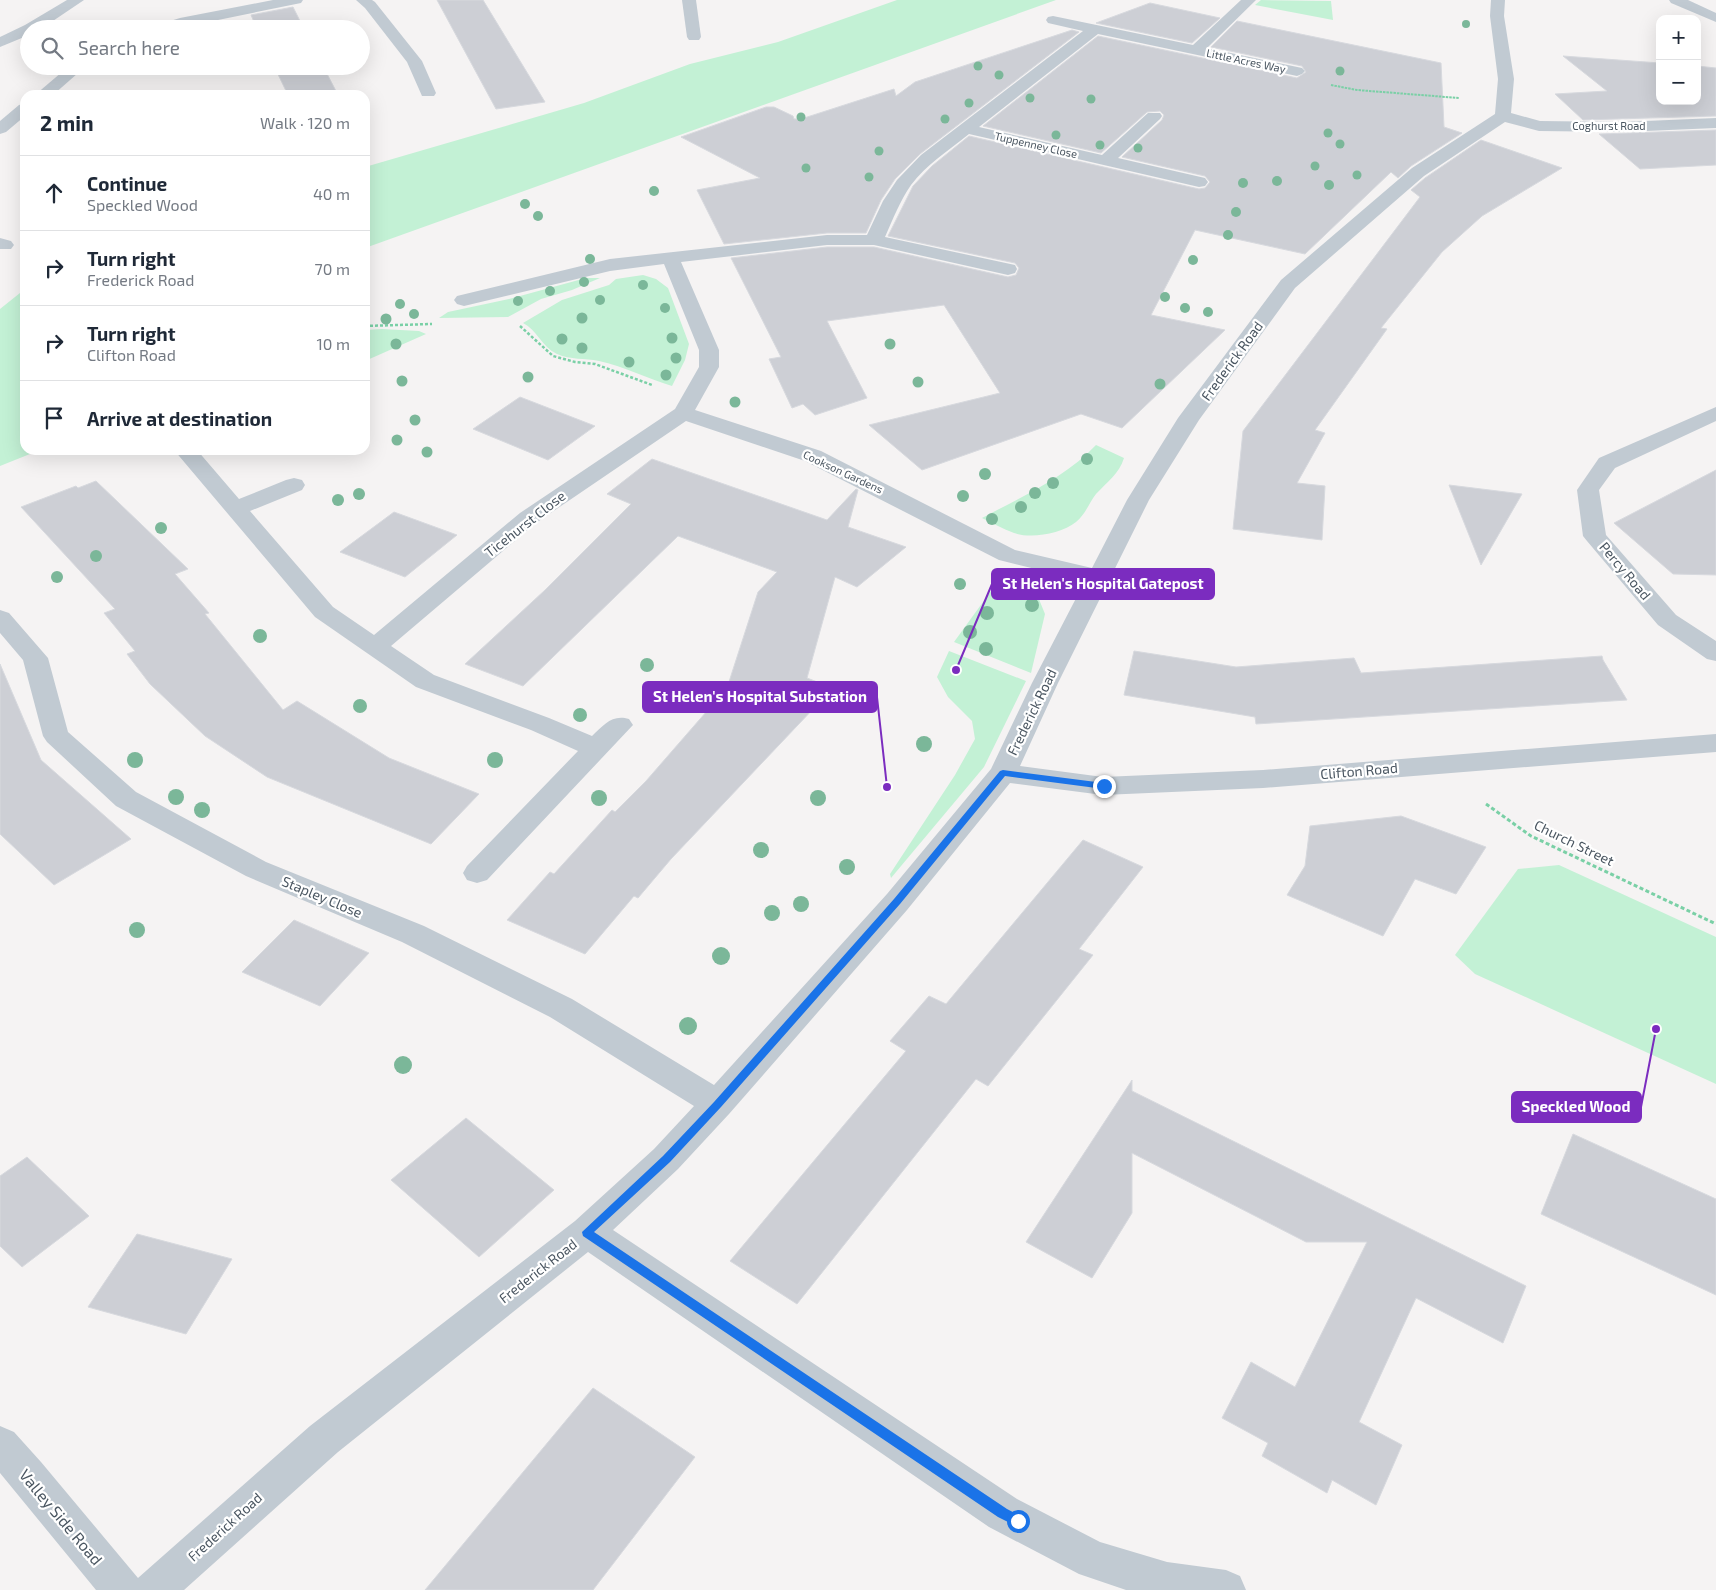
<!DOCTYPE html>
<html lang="en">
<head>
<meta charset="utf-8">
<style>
	:root { --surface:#fff; --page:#f6f6f7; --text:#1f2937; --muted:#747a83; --line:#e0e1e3 }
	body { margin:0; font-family:"Exo 2",sans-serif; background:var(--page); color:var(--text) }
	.controls { position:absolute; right:15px; top:15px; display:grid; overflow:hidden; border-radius:10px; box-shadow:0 5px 20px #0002 }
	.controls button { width:45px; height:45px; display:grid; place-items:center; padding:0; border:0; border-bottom:1px solid var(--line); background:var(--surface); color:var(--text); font:25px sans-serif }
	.stop { position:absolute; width:15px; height:15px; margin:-11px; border:4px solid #1a73e8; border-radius:50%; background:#fff }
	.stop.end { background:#1a73e8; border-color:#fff; box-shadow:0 1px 5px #0008 }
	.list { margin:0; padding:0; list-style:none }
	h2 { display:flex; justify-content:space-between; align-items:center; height:65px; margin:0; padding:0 20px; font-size:21px }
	h2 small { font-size:16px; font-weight:400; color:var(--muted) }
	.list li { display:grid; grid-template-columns:32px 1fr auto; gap:15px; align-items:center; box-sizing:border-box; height:75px; padding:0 20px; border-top:1px solid var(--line) }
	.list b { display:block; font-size:19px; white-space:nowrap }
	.list p { margin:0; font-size:16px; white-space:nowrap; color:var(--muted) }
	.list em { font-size:16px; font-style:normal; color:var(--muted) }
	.icon { flex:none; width:28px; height:28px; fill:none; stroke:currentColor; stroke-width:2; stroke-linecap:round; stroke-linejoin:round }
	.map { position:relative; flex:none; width:1716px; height:1590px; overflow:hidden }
	.search { position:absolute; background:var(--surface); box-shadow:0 5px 20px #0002; left:20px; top:20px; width:350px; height:55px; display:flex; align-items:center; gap:12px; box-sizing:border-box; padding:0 18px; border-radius:28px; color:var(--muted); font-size:19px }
	.panel { position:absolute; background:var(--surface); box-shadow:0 5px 20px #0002; left:20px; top:90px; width:350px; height:365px; border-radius:15px }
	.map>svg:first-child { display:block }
	.green { fill:#c3f1d5 }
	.building { fill:#cdcfd5; stroke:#d7d9de }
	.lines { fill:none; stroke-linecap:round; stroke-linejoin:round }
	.path-far2 { stroke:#7ad0a6; stroke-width:2; stroke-dasharray:2.5 1; stroke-linecap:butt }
	.path-far1 { stroke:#7ad0a6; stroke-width:2.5; stroke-dasharray:3 2; stroke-linecap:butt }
	.path { stroke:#7ad0a6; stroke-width:3; stroke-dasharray:4 2.5; stroke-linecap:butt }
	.street { fill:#c1cad2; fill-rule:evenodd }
	.tree { fill:#7bb799 }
	.route { fill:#1a73e8 }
	.labels { text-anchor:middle; stroke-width:4.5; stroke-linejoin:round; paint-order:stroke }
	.far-street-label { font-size:11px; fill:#4a5661; stroke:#fff }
	.street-label { font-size:14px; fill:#4a5661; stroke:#fff }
	.near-street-label { font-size:16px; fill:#4a5661; stroke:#fff }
	.leader { fill:none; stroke:#7b2cbf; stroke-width:2 }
	.callout-dot { fill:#7b2cbf; stroke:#fff; stroke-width:2 }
	.callout { fill:#7b2cbf; stroke:#7b2cbf; stroke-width:2 }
	.callout-label { font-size:15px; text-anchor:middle; font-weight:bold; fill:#fff }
</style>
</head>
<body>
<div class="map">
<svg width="1716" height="1590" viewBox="0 0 1716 1590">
	<rect width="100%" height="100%" fill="#f5f3f3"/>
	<g class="green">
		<polygon points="897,0 1056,0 365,248 365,167 584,103 690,64 778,42"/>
		<polygon points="1261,0 1331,1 1333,20 1255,5"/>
		<path d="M643,275L656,279L668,288L689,344L685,360L672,386C648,379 623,366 599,361C584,358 571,360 557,354C542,347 537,330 523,323L562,300L609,285L616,279Z"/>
		<polygon points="586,278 600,278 572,290 541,299 508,317 439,318 448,312 509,299"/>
		<polygon points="25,289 25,450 40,450 0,466 0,309"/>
		<polygon points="382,329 419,331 426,334 365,361 365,330"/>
		<path d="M1096,445L1124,458C1119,474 1107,482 1096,494C1089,503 1085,515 1076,522C1061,534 1031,539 1014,533C1003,529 993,523 982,518C1021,497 1065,478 1096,445Z"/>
		<polygon points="1004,573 1034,587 1045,614 1031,673 954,642"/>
		<polygon points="949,651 1026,681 984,767 891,878 890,874 955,775 975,739 972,721 948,697 937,677"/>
		<polygon points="1559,865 1716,937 1716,1084 1475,974 1455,955 1518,869"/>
	</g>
	<g class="building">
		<polygon points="437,0 483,0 545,102 496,109"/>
		<polygon points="1150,3 1220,18 1192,43 1096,23"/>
		<polygon points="293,7 304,29 257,29 251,15"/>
		<polygon points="1237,21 1441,63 1444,127 1462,133 1411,166 1398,178 1391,172 1305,254 1195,230 1151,315 1225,330 1122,428 1081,414 922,470 869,425 1000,393 944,305 827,321 867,398 815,415 803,404 792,408 769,359 781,357 731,258 827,247 874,247 1008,277 1016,275 1019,268 1015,263 888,236 913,186 932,166 969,136 1199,189 1205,188 1210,182 1205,176 1122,157 1162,120 1164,115 1160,111 1147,112 1101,153 983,126 1098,36 1297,78 1306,72 1302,66 1211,47"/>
		<polygon points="1072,30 1079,32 920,154 895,179 881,200 866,233 827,233 724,244 697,190 760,178 681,137 766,107 774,107 793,116 794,119 801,119 894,89 896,96 915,82"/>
		<polygon points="1563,56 1660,63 1660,101 1697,101 1697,66 1716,68 1716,116 1583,120 1555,94 1607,91"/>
		<polygon points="274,66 323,66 338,95 288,95"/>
		<polygon points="1716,130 1716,165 1640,169 1599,134"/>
		<polygon points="1481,140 1562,168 1482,216 1442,252 1381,328 1387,329 1315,430 1325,433 1297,483 1325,486 1322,540 1233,529 1243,431 1420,197 1411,190 1425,178"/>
		<polygon points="520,397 595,426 548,460 473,429"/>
		<polygon points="652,459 827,520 856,489 858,490 848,527 906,547 857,587 835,577 807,678 833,688 671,859 638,898 634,896 585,954 507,920 550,872 554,874 612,810 615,812 646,781 727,688 758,592 777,572 678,536 523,686 465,664 545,590 631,504 607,494"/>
		<polygon points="1716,470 1716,575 1673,574 1614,523"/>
		<polygon points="96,481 188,569 175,574 209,613 205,614 283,710 297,701 389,758 479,794 431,844 267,777 205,736 150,684 127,654 135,651 104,613 115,609 21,507 76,486 78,488"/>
		<polygon points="1449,485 1522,494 1481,565"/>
		<polygon points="394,512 457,535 405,577 340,552"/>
		<polygon points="1134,651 1236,667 1354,658 1361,673 1602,656 1603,660 1627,700 1256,724 1255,717 1124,695"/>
		<polygon points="0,664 41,760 131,839 54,885 0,834"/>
		<polygon points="1401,816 1486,847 1456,894 1415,879 1383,936 1287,895 1305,866 1310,826"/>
		<polygon points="1083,840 1143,867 1079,949 1093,955 988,1086 976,1079 797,1304 730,1261 906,1051 890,1041 929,996 946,1004"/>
		<polygon points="294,920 369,953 320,1006 242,972"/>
		<polygon points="1132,1080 1132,1091 1526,1286 1503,1343 1416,1298 1359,1422 1402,1445 1376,1505 1332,1480 1327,1493 1262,1456 1268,1443 1222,1418 1251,1362 1295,1387 1367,1242 1306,1242 1132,1153 1132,1213 1092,1278 1026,1242"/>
		<polygon points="466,1118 554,1190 479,1257 391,1180"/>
		<polygon points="1573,1134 1716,1199 1716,1295 1541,1214"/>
		<polygon points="27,1157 89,1216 22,1267 0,1246 0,1176"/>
		<polygon points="137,1234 232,1259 186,1334 88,1307"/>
		<polygon points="593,1388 695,1457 593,1590 425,1590"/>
	</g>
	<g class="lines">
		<polyline class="path-far2" points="1331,85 1357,90 1459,98"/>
		<g class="path-far1">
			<polyline points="365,326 432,324"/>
			<polyline points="520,326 553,356 575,362 595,364 652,385"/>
		</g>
		<polyline class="path" points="1486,804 1531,836 1716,924"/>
		<g class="street">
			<polygon points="67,0 84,0 41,29 29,29 29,35 0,47 0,37 25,25"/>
			<polygon points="273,0 303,0 301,3 296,4 174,29 152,29 154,26 180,18"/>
			<polygon points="356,0 372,0 375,2 422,61 436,93 434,96 422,96 407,62 365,8"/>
			<polygon points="682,0 696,0 701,37 699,40 689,40 687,37"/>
			<path d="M1241,0H1256L1207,48L1302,68L1305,71L1302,74L1297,76L1098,34L979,127L1102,155L1148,113H1160L1162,116L1160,119L1118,158L1205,178L1208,182L1205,186L1199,187L969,134C949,150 926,165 911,185C900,201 893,219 885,237L1015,265L1017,269L1015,273L1008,275L874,245H827L681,262L719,350V367L695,410L821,451L1015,550L1092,568L1127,500L1178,418L1281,280L1412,168L1495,114L1498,79L1490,16L1491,0H1505L1504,16L1514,79L1511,113L1540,121L1622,122L1716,118V128L1622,132L1539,131L1505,122L1424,176L1295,288L1199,420L1149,500L1058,683L1020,766L1103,777L1263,770L1716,734V752L1263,788L1103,795L1010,783L907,910L729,1114L678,1169L613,1230L1017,1499L1100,1542L1167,1562L1226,1570L1240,1576L1246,1590H1126L1079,1574L989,1527L588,1252L338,1452L184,1590H96L0,1473V1426L14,1432L41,1462L138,1578L310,1426L575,1221L654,1149L694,1106L550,1017L402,942L246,876L116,806L47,742L43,736L23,660L0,633V610L9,613L48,658L68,732L136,792L266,862L424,926L572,999L714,1085L887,894L991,769L1032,683L1085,581L999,560L805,461L686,421L536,523L391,646L434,675L549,718L592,736C604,725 612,714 629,719L633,725L487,880L477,883L467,880L463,873L467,866L578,751L531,730L416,687L315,617L174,450H197L239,499L286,480L294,478L302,480L305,485L302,490L250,511L333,607L374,635L520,513L675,409L699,367V350L664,264L610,271L464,306L457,304L454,300L457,296L610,259L827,235H867L883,201L897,180L921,155L1083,31L1048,23L1046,20L1048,17L1053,16L1193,45Z"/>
			<polygon points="1669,0 1688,0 1716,13 1716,22 1671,3"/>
			<polygon points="69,66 86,66 53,95 35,95"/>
			<polygon points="25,103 25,116 6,132 0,134 0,121 19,105"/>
			<polygon points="0,238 11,241 14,245 11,249 0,249"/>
			<polygon points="1716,407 1716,421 1615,468 1599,490 1606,535 1676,615 1716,641 1716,661 1707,659 1658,625 1587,541 1583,536 1577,490 1599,458"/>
		</g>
	</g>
	<g class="tree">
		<circle cx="1466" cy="24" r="4"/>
		<circle cx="978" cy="66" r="4.5"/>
		<circle cx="1340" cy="71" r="4.5"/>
		<circle cx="999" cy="75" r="4.5"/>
		<circle cx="1030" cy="98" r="4.5"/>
		<circle cx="1091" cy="99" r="4.5"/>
		<circle cx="969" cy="103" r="4.5"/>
		<circle cx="801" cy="117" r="4.5"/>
		<circle cx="945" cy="119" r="4.5"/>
		<circle cx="1328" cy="133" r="4.5"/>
		<circle cx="1056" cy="135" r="4.5"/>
		<circle cx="1340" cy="144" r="4.5"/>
		<circle cx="1100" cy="145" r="4.5"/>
		<circle cx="1138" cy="148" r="4.5"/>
		<circle cx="879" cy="151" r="4.5"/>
		<circle cx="1315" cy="166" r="4.5"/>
		<circle cx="806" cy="168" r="4.5"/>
		<circle cx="1357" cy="175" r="4.5"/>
		<circle cx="869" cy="177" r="4.5"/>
		<circle cx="1277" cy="181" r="5"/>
		<circle cx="1243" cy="183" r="5"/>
		<circle cx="1329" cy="185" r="5"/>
		<circle cx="654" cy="191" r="5"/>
		<circle cx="525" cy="204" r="5"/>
		<circle cx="1236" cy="212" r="5"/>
		<circle cx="538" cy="216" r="5"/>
		<circle cx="1228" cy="235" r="5"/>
		<circle cx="590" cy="259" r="5"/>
		<circle cx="1193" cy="260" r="5"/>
		<circle cx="584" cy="282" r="5"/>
		<circle cx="643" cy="285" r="5"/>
		<circle cx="550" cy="291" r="5"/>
		<circle cx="1165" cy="297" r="5"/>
		<circle cx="600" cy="300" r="5"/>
		<circle cx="518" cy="301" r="5"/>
		<circle cx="400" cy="304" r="5"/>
		<circle cx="665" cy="308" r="5"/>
		<circle cx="1185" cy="308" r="5"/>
		<circle cx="1208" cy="312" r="5"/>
		<circle cx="414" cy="314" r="5"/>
		<circle cx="582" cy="318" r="5.5"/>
		<circle cx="386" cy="319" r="5.5"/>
		<circle cx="672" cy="338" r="5.5"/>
		<circle cx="562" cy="339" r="5.5"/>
		<circle cx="396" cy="344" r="5.5"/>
		<circle cx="890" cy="344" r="5.5"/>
		<circle cx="582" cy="348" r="5.5"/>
		<circle cx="676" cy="358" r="5.5"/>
		<circle cx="629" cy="362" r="5.5"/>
		<circle cx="666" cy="375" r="5.5"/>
		<circle cx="528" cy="377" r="5.5"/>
		<circle cx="402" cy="381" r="5.5"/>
		<circle cx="918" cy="382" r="5.5"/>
		<circle cx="1160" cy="384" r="5.5"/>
		<circle cx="735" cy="402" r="5.5"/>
		<circle cx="415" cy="420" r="5.5"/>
		<circle cx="397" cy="440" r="5.5"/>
		<circle cx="427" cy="452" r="5.5"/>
		<circle cx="1087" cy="459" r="6"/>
		<circle cx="985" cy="474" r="6"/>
		<circle cx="1053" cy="483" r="6"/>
		<circle cx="1035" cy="493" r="6"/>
		<circle cx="359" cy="494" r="6"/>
		<circle cx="963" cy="496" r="6"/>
		<circle cx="338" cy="500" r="6"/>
		<circle cx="1021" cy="507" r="6"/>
		<circle cx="992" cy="519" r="6"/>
		<circle cx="161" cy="528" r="6"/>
		<circle cx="96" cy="556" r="6"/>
		<circle cx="57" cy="577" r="6"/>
		<circle cx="960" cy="584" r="6"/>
		<circle cx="1032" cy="605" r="7"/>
		<circle cx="987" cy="613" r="7"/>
		<circle cx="970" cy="632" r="7"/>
		<circle cx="260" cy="636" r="7"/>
		<circle cx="986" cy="649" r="7"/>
		<circle cx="647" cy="665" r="7"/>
		<circle cx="360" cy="706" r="7"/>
		<circle cx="580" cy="715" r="7"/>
		<circle cx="924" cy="744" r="8"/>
		<circle cx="135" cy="760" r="8"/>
		<circle cx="495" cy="760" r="8"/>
		<circle cx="176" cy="797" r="8"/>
		<circle cx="599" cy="798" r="8"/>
		<circle cx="818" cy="798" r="8"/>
		<circle cx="202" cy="810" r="8"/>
		<circle cx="761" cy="850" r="8"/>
		<circle cx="847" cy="867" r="8"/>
		<circle cx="801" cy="904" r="8"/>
		<circle cx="772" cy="913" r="8"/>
		<circle cx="137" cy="930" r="8"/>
		<circle cx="721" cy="956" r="9"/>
		<circle cx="688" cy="1026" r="9"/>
		<circle cx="403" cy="1065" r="9"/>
	</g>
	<polygon class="route" points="1003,770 1104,783 1108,786 1104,789 1005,776 900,904 721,1107 670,1162 594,1232 1007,1509 1022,1517 1024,1521 1022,1525 1018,1527 998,1517 583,1236 582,1232 663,1156 714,1102 894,899 1000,771"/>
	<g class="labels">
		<g class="far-street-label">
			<text transform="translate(1246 61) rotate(12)" y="4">Little Acres Way</text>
			<text x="1609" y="130">Coghurst Road</text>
			<text transform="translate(1036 145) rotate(13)" y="4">Tuppenney Close</text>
			<text transform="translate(843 472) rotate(25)" y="4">Cookson Gardens</text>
		</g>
		<g class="street-label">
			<text transform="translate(1232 361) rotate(-54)" y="5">Frederick Road</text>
			<text transform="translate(525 524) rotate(-38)" y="5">Ticehurst Close</text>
			<text transform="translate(1625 571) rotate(50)" y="5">Percy Road</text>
			<text transform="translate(1032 712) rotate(-64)" y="5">Frederick Road</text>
			<text transform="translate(1359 771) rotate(-5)" y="5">Clifton Road</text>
			<text transform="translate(1574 843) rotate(26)" y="5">Church Street</text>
			<text transform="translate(322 897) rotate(23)" y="5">Stapley Close</text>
			<text transform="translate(538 1271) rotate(-38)" y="5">Frederick Road</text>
			<text transform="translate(225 1527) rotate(-42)" y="5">Frederick Road</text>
		</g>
		<g class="near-street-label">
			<text transform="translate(61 1517) rotate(50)" y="6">Valley Side Road</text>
		</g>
	</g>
	<path class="leader" d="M956 670L992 584M887 787L877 697M1656 1029L1641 1107"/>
	<g class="callout-dot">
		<circle cx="956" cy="670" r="5"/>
		<circle cx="887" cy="787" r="5"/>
		<circle cx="1656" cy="1029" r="5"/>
	</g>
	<g class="callout">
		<rect x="992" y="569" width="222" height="30" rx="5"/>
		<rect x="643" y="682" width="234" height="30" rx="5"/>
		<rect x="1512" y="1092" width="129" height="30" rx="5"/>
	</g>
	<g class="callout-label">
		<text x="1103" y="589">St Helen's Hospital Gatepost</text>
		<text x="760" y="702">St Helen's Hospital Substation</text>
		<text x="1576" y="1112">Speckled Wood</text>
	</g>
</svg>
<div class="controls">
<button>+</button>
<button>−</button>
</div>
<div class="stop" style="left:1018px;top:1521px"></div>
<div class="stop end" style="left:1104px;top:786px"></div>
<div class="search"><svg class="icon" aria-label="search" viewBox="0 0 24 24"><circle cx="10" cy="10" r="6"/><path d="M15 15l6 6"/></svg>Search here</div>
<section class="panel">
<h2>2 min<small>Walk · 120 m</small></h2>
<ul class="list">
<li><svg class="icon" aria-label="ahead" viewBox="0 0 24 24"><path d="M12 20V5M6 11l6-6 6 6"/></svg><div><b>Continue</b><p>Speckled Wood</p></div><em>40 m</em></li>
<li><svg class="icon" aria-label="right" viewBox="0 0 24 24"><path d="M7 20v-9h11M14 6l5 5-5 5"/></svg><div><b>Turn right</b><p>Frederick Road</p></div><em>70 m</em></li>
<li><svg class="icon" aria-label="right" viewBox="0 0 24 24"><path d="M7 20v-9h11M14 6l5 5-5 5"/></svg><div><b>Turn right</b><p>Clifton Road</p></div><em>10 m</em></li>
<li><svg class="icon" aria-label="arrive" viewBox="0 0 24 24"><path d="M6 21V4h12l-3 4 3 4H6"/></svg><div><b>Arrive at destination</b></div></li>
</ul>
</section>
</div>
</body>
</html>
